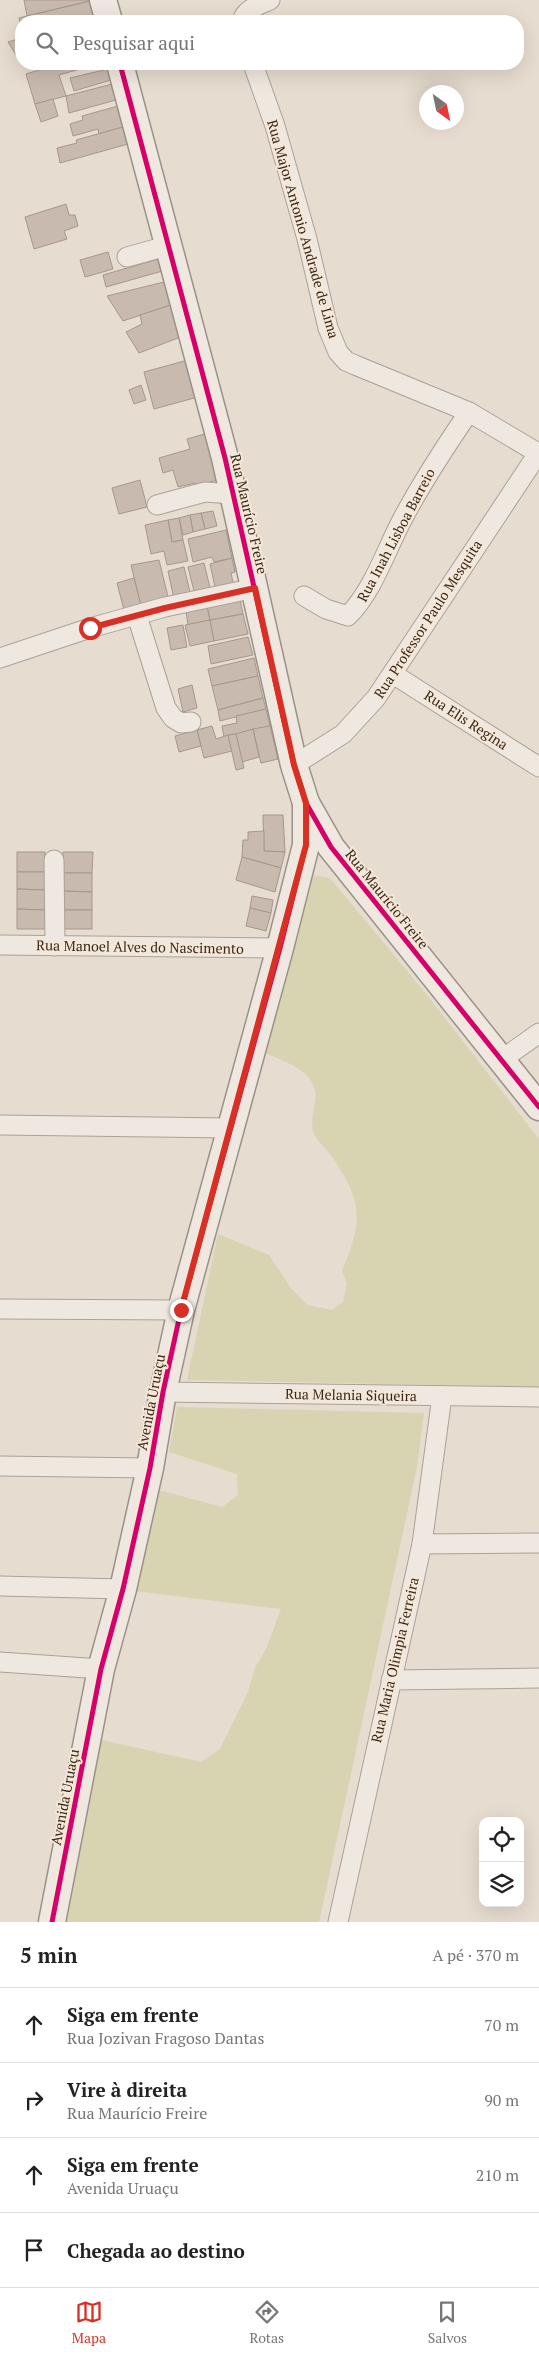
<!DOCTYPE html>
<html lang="pt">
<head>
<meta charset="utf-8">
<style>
	:root { --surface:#fff; --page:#f6f6f6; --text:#222; --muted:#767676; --line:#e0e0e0; --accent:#d93025 }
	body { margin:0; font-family:"PT Serif",serif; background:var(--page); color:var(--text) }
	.controls { position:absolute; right:15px; bottom:15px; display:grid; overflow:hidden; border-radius:10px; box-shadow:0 5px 20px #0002 }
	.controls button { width:45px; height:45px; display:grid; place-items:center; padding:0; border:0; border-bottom:1px solid var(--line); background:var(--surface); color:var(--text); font:25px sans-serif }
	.compass { position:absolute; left:419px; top:85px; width:45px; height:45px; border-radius:50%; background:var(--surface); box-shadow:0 5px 20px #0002; rotate:147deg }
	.stop { position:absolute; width:15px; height:15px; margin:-11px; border:4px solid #d93025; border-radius:50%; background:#fff }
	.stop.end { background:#d93025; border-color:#fff; box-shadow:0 1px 5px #0008 }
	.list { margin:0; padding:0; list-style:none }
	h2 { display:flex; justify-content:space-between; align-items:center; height:65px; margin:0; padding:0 20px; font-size:21px }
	h2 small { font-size:16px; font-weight:400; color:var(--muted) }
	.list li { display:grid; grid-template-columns:32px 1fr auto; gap:15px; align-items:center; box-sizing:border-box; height:75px; padding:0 20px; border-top:1px solid var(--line) }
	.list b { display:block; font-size:19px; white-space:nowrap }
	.list p { margin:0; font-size:16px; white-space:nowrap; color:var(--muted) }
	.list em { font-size:16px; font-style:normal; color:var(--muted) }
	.icon { flex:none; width:28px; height:28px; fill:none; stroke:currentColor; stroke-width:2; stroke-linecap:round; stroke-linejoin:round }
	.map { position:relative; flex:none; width:539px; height:1922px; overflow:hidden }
	.search { position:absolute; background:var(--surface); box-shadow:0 5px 20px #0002; left:15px; right:15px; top:15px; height:55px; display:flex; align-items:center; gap:12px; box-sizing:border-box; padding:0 18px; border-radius:20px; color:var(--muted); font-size:19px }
	.sheet { height:365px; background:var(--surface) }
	nav { display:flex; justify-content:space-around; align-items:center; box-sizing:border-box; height:70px; border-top:1px solid var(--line); background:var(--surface); font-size:14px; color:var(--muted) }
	nav a { display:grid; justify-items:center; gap:2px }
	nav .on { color:var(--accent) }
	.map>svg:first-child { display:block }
	.green { fill:#d8d3b1 }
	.building { fill:#c9bab0; stroke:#a6978e }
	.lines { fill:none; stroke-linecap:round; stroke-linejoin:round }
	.street-casing { stroke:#aba197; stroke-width:21 }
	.secondary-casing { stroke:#9b9188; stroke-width:29 }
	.street { stroke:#eee8e0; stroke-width:19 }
	.secondary { stroke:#eee8e0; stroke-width:26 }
	.cycleway-casing { stroke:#f6e8d6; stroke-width:8 }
	.cycleway { stroke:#d6006c; stroke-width:5 }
	.route { stroke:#d93025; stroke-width:6 }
	.labels { text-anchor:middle; stroke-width:4; stroke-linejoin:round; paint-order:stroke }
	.street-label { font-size:14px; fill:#3a281f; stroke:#f6e8d6 }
</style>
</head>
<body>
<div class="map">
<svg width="539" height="1922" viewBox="0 0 539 1922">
	<rect width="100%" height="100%" fill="#e6dccf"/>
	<g class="green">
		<path d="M306,874L330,878L427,995L539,1139V1387L187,1380L218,1234L269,1255L291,1288L307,1305L332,1310L343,1302L347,1284L342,1271C363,1221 363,1203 333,1158C328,1150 318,1142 314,1134C310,1124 314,1110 315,1100C320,1071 281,1060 260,1051Z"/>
		<polygon points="177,1407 424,1413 417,1467 319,1922 59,1922 97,1739 201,1762 220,1749 248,1692 255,1668 266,1649 281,1609 135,1591 159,1490 222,1507 238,1495 237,1474 169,1452"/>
	</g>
	<g class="building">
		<polygon points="24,0 90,0 90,1 27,16"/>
		<polygon points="90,1 94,16 69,21 21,21 21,26 19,18"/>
		<polygon points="94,16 95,21 69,21"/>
		<polygon points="21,38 21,63 8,42"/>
		<polygon points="58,64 98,64 59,75 66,96 35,104 26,74"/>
		<polygon points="108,69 111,80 74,91 70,78"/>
		<polygon points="112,84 116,100 69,113 66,96"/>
		<polygon points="53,99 58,116 41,122 35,104"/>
		<polygon points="118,106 123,127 99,134 98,129 73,136 70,124 83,120 82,116"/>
		<polygon points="123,127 128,144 60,163 57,148 77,143 76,140"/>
		<polygon points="66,204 69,215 75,215 78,226 64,231 67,239 34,249 25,217"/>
		<polygon points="108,252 113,269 85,277 80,260"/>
		<polygon points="162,258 166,270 106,287 103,275"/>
		<polygon points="168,281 174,304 123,321 107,296"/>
		<polygon points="174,304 183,336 139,353 126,332 142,324 140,315"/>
		<polygon points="188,360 198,397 154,409 144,372"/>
		<polygon points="141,385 146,400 134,404 129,390"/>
		<polygon points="208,433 221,479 197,486 195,483 178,487 173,470 163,473 159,458 190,449 187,439"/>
		<polygon points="140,480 147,507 119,514 112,488"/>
		<polygon points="213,511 217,526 205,529 201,513"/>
		<polygon points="201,513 205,529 193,532 190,515"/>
		<polygon points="190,515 193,532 183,535 179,518"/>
		<polygon points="179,518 183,540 172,542 168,520"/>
		<polygon points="168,520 172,542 183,540 188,561 167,565 164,551 151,554 145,525"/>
		<polygon points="226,530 232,558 214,562 212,557 193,562 188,539"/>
		<polygon points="232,558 235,572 231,573 234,587 216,591 210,564"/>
		<polygon points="159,560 169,601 141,606 131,565"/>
		<polygon points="204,563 211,592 195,595 188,567"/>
		<polygon points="184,567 191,596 174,599 168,571"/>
		<polygon points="134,578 141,606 124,610 117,583"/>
		<polygon points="240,600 243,614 210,620 207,607"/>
		<polygon points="207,607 210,620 188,625 186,611"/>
		<polygon points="243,614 248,634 214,641 210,620"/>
		<polygon points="210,620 214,641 190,646 185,625"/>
		<polygon points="183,625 187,647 171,650 167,628"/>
		<polygon points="248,637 253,655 211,664 208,646"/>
		<polygon points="254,658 258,676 212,686 208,669"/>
		<polygon points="258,676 263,698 218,710 212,686"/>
		<polygon points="192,685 197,708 183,712 178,689"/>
		<polygon points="263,698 266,709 220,721 218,710"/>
		<polygon points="266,709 270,726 224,737 222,726 237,723 236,716"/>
		<polygon points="212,726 216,739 228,735 232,751 204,758 197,730"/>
		<polygon points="270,726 278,759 261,763 253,729"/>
		<polygon points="253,729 259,757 242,762 236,734"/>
		<polygon points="197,730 201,746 179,752 175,736"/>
		<polygon points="236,734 244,768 236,770 228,735"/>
		<polygon points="263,815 283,815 285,852 264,851"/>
		<polygon points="264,831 264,851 285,852 281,868 242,857 243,840 248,840 248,832"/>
		<rect x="17" y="852" width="28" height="20"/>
		<polygon points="63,852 93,852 92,873 62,873"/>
		<polygon points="242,857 281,868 275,892 236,880"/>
		<polygon points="17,872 45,872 45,890 17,889"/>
		<polygon points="62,873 92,873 92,892 62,891"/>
		<polygon points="17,889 45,890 45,910 17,909"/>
		<polygon points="62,891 92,892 92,910 62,910"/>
		<polygon points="252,896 273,900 271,913 250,908"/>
		<polygon points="250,908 271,913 266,931 246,926"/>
		<polygon points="17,909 45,910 46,929 17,929"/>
		<rect x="62" y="910" width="30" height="19"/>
	</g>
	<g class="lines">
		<defs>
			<g id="street">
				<path d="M242,21C245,9 259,5 270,0"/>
				<polyline points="253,64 275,126 307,239 328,328 338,352 346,361 355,365 469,412 538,453"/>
				<polyline points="127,257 170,245"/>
				<polyline points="157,505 205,492 233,494"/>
				<path d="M304,596L326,609L348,616C374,589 385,552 402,520C422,482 445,447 469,412"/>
				<polyline points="137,616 166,708 173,718 181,723 191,722"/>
				<polyline points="0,658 90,628 165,607 255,588"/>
				<polyline points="393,674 539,767"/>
				<polyline points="294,765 343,734 376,698 539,452"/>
				<polyline points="54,860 55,946"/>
				<polyline points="0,945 280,948"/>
				<polyline points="501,1060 539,1033"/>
				<polyline points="0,1125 230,1128"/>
				<polyline points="0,1309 181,1310"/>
				<polyline points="163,1392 539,1397"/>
				<polyline points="0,1466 150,1468"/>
				<polyline points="422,1544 539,1543"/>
				<polyline points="0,1586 123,1589"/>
				<polyline points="0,1662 101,1669"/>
				<polyline points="391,1680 539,1678"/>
				<polyline points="338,1922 422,1544 442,1396"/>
			</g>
			<g id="secondary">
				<polyline points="103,0 109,21"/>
				<polyline points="120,64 225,458 294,765 306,803 331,847 539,1107"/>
				<polyline points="52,1922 101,1669 123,1589 150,1468 163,1392 181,1310 280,948 306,845 306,803"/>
			</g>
		</defs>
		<use href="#street" class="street-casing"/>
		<use href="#secondary" class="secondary-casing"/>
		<use href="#street" class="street"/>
		<use href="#secondary" class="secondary"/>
		<defs>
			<g id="cycleway">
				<polyline points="120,64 225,458 294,765 306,803 331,847 539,1107"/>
				<polyline points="52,1922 101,1669 123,1589 150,1468 163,1392 181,1310 280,948 306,845 306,803"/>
			</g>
		</defs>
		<use href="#cycleway" class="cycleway-casing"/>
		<use href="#cycleway" class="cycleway"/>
	</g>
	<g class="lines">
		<polyline class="route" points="90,628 165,608 255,588 294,765 306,803 306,845 181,1310"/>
	</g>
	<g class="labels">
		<g class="street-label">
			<text transform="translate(303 229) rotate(74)" y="5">Rua Major Antonio Andrade de Lima</text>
			<text transform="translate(249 514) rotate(77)" y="5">Rua Maurício Freire</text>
			<text transform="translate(396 535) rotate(-62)" y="5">Rua Inah Lisboa Barreio</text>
			<text transform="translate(428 619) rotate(-57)" y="5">Rua Professor Paulo Mesquita</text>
			<text transform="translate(466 720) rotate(33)" y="5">Rua Elis Regina</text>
			<text transform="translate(387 899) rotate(51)" y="5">Rua Maurício Freire</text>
			<text transform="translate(140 947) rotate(1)" y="5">Rua Manoel Alves do Nascimento</text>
			<text transform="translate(351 1395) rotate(1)" y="5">Rua Melania Siqueira</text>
			<text transform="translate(151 1402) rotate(-79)" y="5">Avenida Uruaçu</text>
			<text transform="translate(395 1660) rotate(-77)" y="5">Rua Maria Olimpia Ferreira</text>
			<text transform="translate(65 1797) rotate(-79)" y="5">Avenida Uruaçu</text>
		</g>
	</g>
</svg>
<div class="controls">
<button><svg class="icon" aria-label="locate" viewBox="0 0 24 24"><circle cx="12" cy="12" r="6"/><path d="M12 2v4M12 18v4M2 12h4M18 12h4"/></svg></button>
<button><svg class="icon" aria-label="layers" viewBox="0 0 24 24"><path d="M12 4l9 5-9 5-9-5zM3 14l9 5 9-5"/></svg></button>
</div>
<svg class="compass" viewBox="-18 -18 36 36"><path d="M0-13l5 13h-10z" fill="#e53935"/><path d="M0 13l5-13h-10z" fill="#767676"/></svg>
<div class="stop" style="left:90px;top:628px"></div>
<div class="stop end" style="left:181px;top:1310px"></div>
<div class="search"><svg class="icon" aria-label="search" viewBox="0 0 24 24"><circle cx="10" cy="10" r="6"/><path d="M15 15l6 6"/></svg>Pesquisar aqui</div>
</div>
<section class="sheet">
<h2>5 min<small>A pé · 370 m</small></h2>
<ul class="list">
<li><svg class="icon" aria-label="ahead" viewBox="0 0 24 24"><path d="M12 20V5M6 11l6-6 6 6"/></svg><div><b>Siga em frente</b><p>Rua Jozivan Fragoso Dantas</p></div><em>70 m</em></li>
<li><svg class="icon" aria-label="right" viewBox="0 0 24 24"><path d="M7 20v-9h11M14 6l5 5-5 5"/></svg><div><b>Vire à direita</b><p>Rua Maurício Freire</p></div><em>90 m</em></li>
<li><svg class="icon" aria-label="ahead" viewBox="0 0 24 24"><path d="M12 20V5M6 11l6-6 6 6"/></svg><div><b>Siga em frente</b><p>Avenida Uruaçu</p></div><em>210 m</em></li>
<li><svg class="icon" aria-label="arrive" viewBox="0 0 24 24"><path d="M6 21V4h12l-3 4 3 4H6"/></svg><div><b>Chegada ao destino</b></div></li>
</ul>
</section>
<nav>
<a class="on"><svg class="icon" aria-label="map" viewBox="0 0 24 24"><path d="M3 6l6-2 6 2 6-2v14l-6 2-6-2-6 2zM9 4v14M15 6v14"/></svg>Mapa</a>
<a><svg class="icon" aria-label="directions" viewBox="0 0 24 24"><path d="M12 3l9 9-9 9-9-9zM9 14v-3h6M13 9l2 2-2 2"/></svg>Rotas</a>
<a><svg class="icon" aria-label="saved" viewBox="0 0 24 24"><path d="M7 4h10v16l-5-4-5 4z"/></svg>Salvos</a>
</nav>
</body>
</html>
